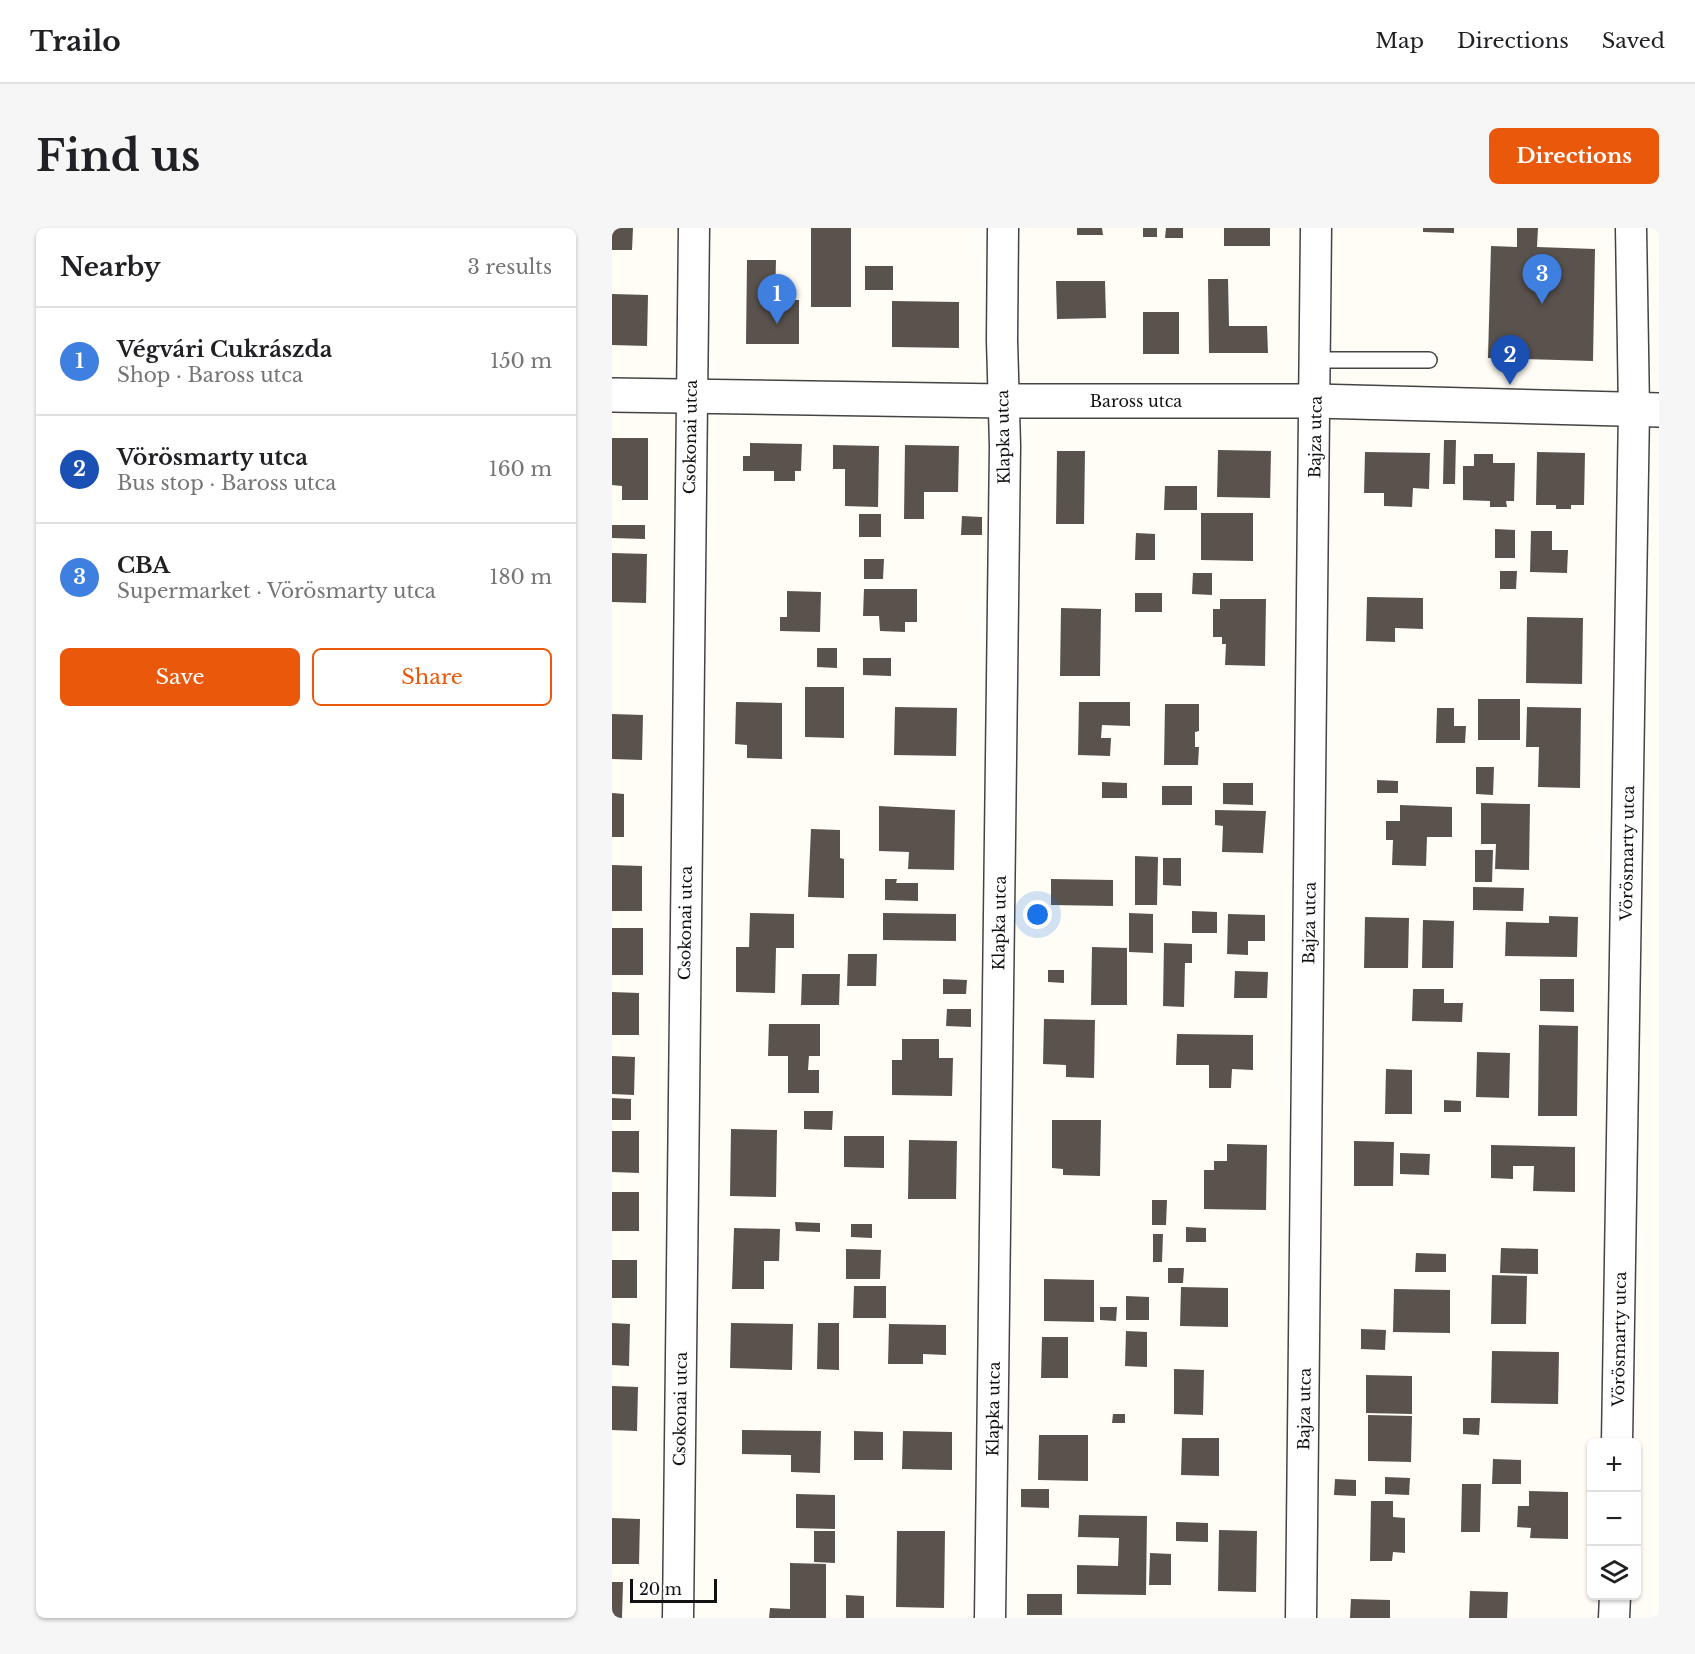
<!DOCTYPE html>
<html lang="en">
<head>
<meta charset="utf-8">
<style>
	:root { --surface:#fff; --page:#f6f6f6; --text:#202124; --muted:#757577; --line:#e0e0e0; --accent:#ea580c }
	body { margin:0; font-family:"Libre Baskerville",serif; background:var(--page); color:var(--text) }
	.controls { position:absolute; right:18px; bottom:18px; display:grid; overflow:hidden; border-radius:9px; box-shadow:0 2px 4px #0004 }
	.controls button { width:54px; height:54px; display:grid; place-items:center; padding:0; border:0; border-bottom:2px solid var(--line); background:var(--surface); color:var(--text); font:30px sans-serif }
	.scale { position:absolute; left:18px; bottom:15px; width:87px; box-sizing:border-box; padding-left:6px; border:3px solid #111; border-top:0; font-size:16px; line-height:21px; white-space:nowrap; color:#111; -webkit-text-stroke:4px #fff; paint-order:stroke }
	.you { position:absolute; left:426px; top:687px; width:21px; height:21px; margin:-15px; border:4px solid #fff; border-radius:50%; background:#1a73e8; box-shadow:0 0 0 9px #1a73e833 }
	.badge { display:grid; place-items:center; width:39px; height:39px; border-radius:50%; background:var(--accent); color:#fff; font-size:20px; font-weight:700 }
	.pin { position:absolute; translate:-50% -50px; filter:drop-shadow(0 2px 3px #0008) }
	.pin::after { content:''; position:absolute; top:32px; width:21px; height:18px; background:inherit; clip-path:polygon(0 0,100% 0,50% 100%) }
	.list { margin:0; padding:0; list-style:none }
	h2 { display:flex; justify-content:space-between; align-items:center; height:78px; margin:0; padding:0 24px; font-size:26px }
	h2 small { font-size:20px; font-weight:400; color:var(--muted) }
	.list li { display:grid; grid-template-columns:39px 1fr auto; gap:18px; align-items:center; box-sizing:border-box; height:108px; padding:0 24px; border-top:2px solid var(--line) }
	.list b { display:block; font-size:22px; white-space:nowrap }
	.list p { margin:0; font-size:20px; white-space:nowrap; color:var(--muted) }
	.list em { font-size:20px; font-style:normal; color:var(--muted) }
	.actions { display:flex; gap:12px; padding:18px 24px }
	.actions a { flex:1; padding:14px 0; border:2px solid var(--accent); border-radius:9px; text-align:center; font-size:21px; color:var(--accent) }
	.actions .main { background:var(--accent); color:#fff }
	.icon { flex:none; width:33px; height:33px; fill:none; stroke:currentColor; stroke-width:2; stroke-linecap:round; stroke-linejoin:round }
	.map { position:relative; flex:none; width:1047px; height:1390px; overflow:hidden; border-radius:9px }
	header { display:flex; align-items:center; gap:36px; box-sizing:border-box; height:84px; padding:0 30px; background:var(--surface); border-bottom:2px solid var(--line) }
	header strong { font-size:28px }
	nav { display:flex; gap:33px; margin-inline-start:auto; font-size:21px }
	.intro { display:flex; align-items:center; justify-content:space-between; box-sizing:border-box; height:144px; padding:0 36px }
	h1 { margin:0; font-size:42px }
	.button { padding:15px 27px; border-radius:9px; background:var(--accent); color:#fff; font-size:21px; font-weight:700 }
	main { display:flex; gap:36px; padding:0 36px }
	aside { flex:1; background:var(--surface); border-radius:9px; box-shadow:0 2px 4px #0004 }
	.map>svg:first-child { display:block }
	.building { fill:#5a524d }
	.lines { fill:none; stroke-linecap:round; stroke-linejoin:round }
	.service-casing { stroke:#444; stroke-width:18 }
	.minor-casing { stroke:#444; stroke-width:33 }
	.tertiary-casing { stroke:#444; stroke-width:36 }
	.service { stroke:#fff; stroke-width:15 }
	.minor { stroke:#fff; stroke-width:30 }
	.tertiary { stroke:#fff; stroke-width:33 }
	.labels { text-anchor:middle; stroke-width:6; stroke-linejoin:round; paint-order:stroke }
	.street-label { font-size:16px; fill:#111; stroke:#fff }
</style>
</head>
<body>
<header>
<strong>Trailo</strong>
<nav><a>Map</a><a>Directions</a><a>Saved</a></nav>
</header>
<div class="intro"><h1>Find us</h1><a class="button">Directions</a></div>
<main>
<aside>
<h2>Nearby<small>3 results</small></h2>
<ul class="list">
<li><span class="badge" style="background:#3f7fe0">1</span><div><b>Végvári Cukrászda</b><p>Shop · Baross utca</p></div><em>150 m</em></li>
<li><span class="badge" style="background:#1a4fb4">2</span><div><b>Vörösmarty utca</b><p>Bus stop · Baross utca</p></div><em>160 m</em></li>
<li><span class="badge" style="background:#3f7fe0">3</span><div><b>CBA</b><p>Supermarket · Vörösmarty utca</p></div><em>180 m</em></li>
</ul>
<div class="actions"><a class="main">Save</a><a>Share</a></div>
</aside>
<div class="map">
<svg width="1047" height="1390" viewBox="0 0 1047 1390">
	<rect width="100%" height="100%" fill="#fffdf5"/>
	<g class="building">
		<polygon points="0,0 21,0 20,22 0,22"/>
		<rect x="199" y="0" width="40" height="79"/>
		<polygon points="465,0 490,0 491,7 465,7"/>
		<rect x="531" y="0" width="14" height="9"/>
		<polygon points="554,0 571,0 571,10 553,10"/>
		<rect x="612" y="0" width="46" height="18"/>
		<polygon points="811,0 842,0 842,5 811,4"/>
		<polygon points="905,0 926,0 925,19 983,21 981,133 876,130 879,18 905,19"/>
		<polygon points="135,32 164,32 163,72 187,72 187,116 134,116"/>
		<rect x="253" y="38" width="28" height="24"/>
		<polygon points="596,51 616,51 617,98 655,98 656,125 597,125"/>
		<polygon points="444,53 493,53 494,90 445,91"/>
		<polygon points="0,66 36,67 35,118 0,117"/>
		<polygon points="280,73 347,74 347,120 280,119"/>
		<rect x="531" y="84" width="36" height="42"/>
		<polygon points="0,210 36,210 36,272 10,272 10,258 0,257"/>
		<polygon points="832,212 844,212 843,256 831,256"/>
		<polygon points="138,215 190,216 189,243 183,243 183,253 162,253 162,243 131,243 131,228 138,228"/>
		<polygon points="221,217 267,218 266,279 233,278 233,241 221,241"/>
		<polygon points="293,217 347,218 346,264 312,264 312,291 292,291"/>
		<polygon points="606,222 659,223 658,270 605,269"/>
		<polygon points="445,223 473,223 472,296 444,296"/>
		<polygon points="753,224 818,225 817,261 801,260 800,279 772,278 772,265 752,265"/>
		<polygon points="925,224 973,225 972,277 959,277 959,281 944,281 944,277 924,277"/>
		<polygon points="862,226 881,226 881,235 903,235 902,273 894,273 895,279 878,279 878,273 851,272 851,238 862,238"/>
		<polygon points="553,258 585,258 585,282 552,282"/>
		<polygon points="589,285 641,285 641,333 589,332"/>
		<rect x="247" y="286" width="22" height="23"/>
		<polygon points="350,288 370,289 370,307 349,307"/>
		<polygon points="0,297 33,297 33,311 0,310"/>
		<polygon points="883,301 903,302 903,330 883,330"/>
		<polygon points="919,303 940,303 940,322 956,322 955,345 918,344"/>
		<polygon points="524,305 543,306 543,332 523,332"/>
		<polygon points="0,325 35,326 34,375 0,374"/>
		<polygon points="252,331 272,331 271,351 252,351"/>
		<polygon points="888,343 905,343 904,361 888,361"/>
		<polygon points="581,345 600,345 600,367 580,366"/>
		<polygon points="252,361 305,361 305,394 293,394 293,404 268,403 267,388 251,388"/>
		<polygon points="175,363 209,364 208,404 168,403 168,389 175,389"/>
		<rect x="523" y="365" width="27" height="19"/>
		<polygon points="755,369 811,370 811,401 783,400 783,414 754,413"/>
		<polygon points="608,371 654,371 653,438 613,437 614,416 610,416 610,409 601,409 601,381 608,381"/>
		<polygon points="449,380 489,381 488,448 448,448"/>
		<polygon points="915,389 971,390 970,456 914,455"/>
		<polygon points="205,420 225,420 225,440 205,439"/>
		<polygon points="251,430 279,430 279,448 251,447"/>
		<polygon points="193,459 232,459 232,510 193,509"/>
		<rect x="866" y="471" width="42" height="41"/>
		<polygon points="124,474 170,475 170,531 135,530 135,517 123,516"/>
		<polygon points="467,474 518,474 518,498 490,497 489,510 499,510 498,528 466,527"/>
		<polygon points="553,476 587,476 587,503 583,504 583,519 587,519 586,537 552,537"/>
		<polygon points="283,479 345,480 344,528 282,527"/>
		<polygon points="915,479 969,480 968,560 926,559 927,519 914,519"/>
		<polygon points="825,480 842,480 842,498 854,498 853,515 824,515"/>
		<polygon points="0,486 31,487 30,532 0,531"/>
		<polygon points="864,539 882,539 881,567 864,566"/>
		<polygon points="765,552 786,553 786,565 765,565"/>
		<polygon points="490,554 515,555 515,570 490,570"/>
		<polygon points="611,555 641,555 641,577 611,576"/>
		<rect x="550" y="558" width="30" height="19"/>
		<polygon points="0,565 12,566 12,609 0,609"/>
		<polygon points="869,575 918,576 917,642 883,641 884,616 869,616"/>
		<polygon points="788,577 840,579 840,609 815,609 814,638 780,637 781,612 774,612 774,593 788,593"/>
		<polygon points="267,578 343,582 342,642 296,641 297,624 267,623"/>
		<polygon points="603,582 654,583 651,625 610,624 611,598 603,597"/>
		<polygon points="199,601 228,602 228,630 232,631 232,670 196,669"/>
		<polygon points="863,622 881,622 880,654 863,654"/>
		<polygon points="523,628 546,629 545,677 523,677"/>
		<polygon points="551,630 569,630 569,658 551,657"/>
		<polygon points="0,637 30,638 30,683 0,683"/>
		<polygon points="273,651 285,651 284,655 306,655 306,673 273,672"/>
		<polygon points="439,651 501,652 501,678 439,677"/>
		<polygon points="861,659 912,660 911,683 861,682"/>
		<polygon points="580,683 605,684 605,705 580,705"/>
		<polygon points="138,685 182,686 182,720 164,720 163,765 124,764 124,719 137,719"/>
		<polygon points="271,685 344,686 344,713 271,712"/>
		<polygon points="517,685 541,686 541,725 517,724"/>
		<polygon points="616,686 653,687 653,713 636,713 636,727 615,726"/>
		<polygon points="937,688 966,689 965,729 893,728 894,694 937,695"/>
		<polygon points="753,689 797,690 796,740 752,740"/>
		<polygon points="811,692 842,693 841,740 810,740"/>
		<rect x="0" y="700" width="31" height="47"/>
		<polygon points="552,715 580,716 580,735 573,735 572,779 551,778"/>
		<polygon points="480,719 515,720 515,777 479,777"/>
		<polygon points="236,726 265,726 264,758 235,758"/>
		<polygon points="436,742 452,742 452,755 436,754"/>
		<polygon points="623,743 656,744 655,770 622,770"/>
		<polygon points="190,746 228,746 227,777 189,777"/>
		<polygon points="331,751 355,752 354,766 331,766"/>
		<polygon points="928,751 962,751 962,784 928,783"/>
		<polygon points="801,761 832,761 832,775 851,775 850,794 800,793"/>
		<polygon points="0,764 27,765 27,807 0,807"/>
		<polygon points="335,781 359,781 359,799 334,798"/>
		<polygon points="432,791 483,792 482,850 454,849 454,837 431,836"/>
		<polygon points="157,796 208,796 208,828 197,828 196,842 207,842 207,865 176,865 176,828 156,828"/>
		<polygon points="927,797 966,798 965,888 926,888"/>
		<polygon points="565,806 641,807 641,842 620,841 619,860 597,860 597,837 564,837"/>
		<polygon points="290,811 327,811 327,830 341,830 340,868 280,867 280,832 290,832"/>
		<polygon points="865,824 898,825 897,870 864,869"/>
		<polygon points="0,828 23,829 22,867 0,866"/>
		<polygon points="774,841 800,842 800,886 773,886"/>
		<polygon points="0,870 19,871 19,892 0,892"/>
		<polygon points="832,872 849,873 849,884 832,884"/>
		<polygon points="192,883 221,883 220,902 192,901"/>
		<polygon points="440,892 489,892 488,948 451,947 451,941 440,940"/>
		<polygon points="119,901 165,902 164,969 118,968"/>
		<polygon points="0,903 27,903 27,945 0,944"/>
		<polygon points="232,908 272,908 272,940 232,939"/>
		<polygon points="297,912 345,913 344,971 296,971"/>
		<polygon points="742,913 782,914 781,958 742,958"/>
		<polygon points="615,916 655,917 654,982 592,981 592,942 602,942 602,933 615,933"/>
		<polygon points="879,917 963,919 963,964 921,963 922,938 901,938 901,951 879,950"/>
		<polygon points="788,925 818,926 817,947 788,946"/>
		<rect x="0" y="964" width="27" height="39"/>
		<polygon points="540,972 555,972 554,997 540,997"/>
		<polygon points="183,994 208,995 208,1004 184,1003"/>
		<polygon points="239,996 260,996 260,1010 239,1009"/>
		<polygon points="574,999 594,1000 594,1014 574,1014"/>
		<polygon points="122,1000 168,1001 167,1033 152,1033 152,1061 120,1061"/>
		<polygon points="541,1006 551,1006 550,1034 541,1034"/>
		<polygon points="889,1020 926,1021 926,1046 888,1045"/>
		<polygon points="234,1021 269,1022 268,1051 234,1051"/>
		<polygon points="804,1025 834,1026 834,1044 803,1044"/>
		<rect x="0" y="1032" width="25" height="38"/>
		<polygon points="556,1040 572,1040 571,1055 556,1055"/>
		<polygon points="880,1047 915,1048 914,1096 879,1096"/>
		<polygon points="432,1051 482,1052 482,1094 432,1093"/>
		<polygon points="242,1058 274,1058 274,1090 241,1090"/>
		<polygon points="569,1059 616,1060 616,1099 568,1098"/>
		<polygon points="782,1061 838,1062 838,1105 781,1104"/>
		<polygon points="514,1068 537,1069 537,1092 514,1092"/>
		<polygon points="488,1079 505,1079 504,1093 488,1092"/>
		<polygon points="0,1095 18,1096 17,1138 0,1137"/>
		<polygon points="119,1095 181,1096 180,1142 118,1140"/>
		<polygon points="206,1095 227,1095 227,1142 205,1141"/>
		<polygon points="277,1096 334,1097 334,1127 311,1126 311,1136 276,1136"/>
		<polygon points="749,1101 774,1102 773,1122 749,1121"/>
		<polygon points="514,1103 535,1104 535,1139 513,1138"/>
		<polygon points="430,1109 456,1109 456,1150 429,1150"/>
		<polygon points="880,1123 947,1124 946,1176 879,1175"/>
		<polygon points="562,1141 592,1142 591,1187 562,1186"/>
		<polygon points="754,1147 800,1148 800,1186 754,1185"/>
		<polygon points="0,1158 26,1159 25,1203 0,1202"/>
		<polygon points="501,1186 513,1186 513,1195 500,1195"/>
		<polygon points="756,1187 800,1188 799,1234 756,1233"/>
		<polygon points="851,1190 868,1190 867,1207 851,1206"/>
		<polygon points="130,1202 209,1203 208,1245 179,1244 179,1227 130,1226"/>
		<polygon points="242,1203 271,1204 271,1232 242,1232"/>
		<polygon points="291,1203 340,1204 340,1242 290,1241"/>
		<polygon points="427,1207 476,1207 476,1253 426,1252"/>
		<polygon points="570,1210 607,1210 607,1248 569,1247"/>
		<polygon points="881,1231 909,1232 909,1256 880,1256"/>
		<polygon points="773,1249 798,1250 797,1267 773,1266"/>
		<polygon points="723,1251 744,1252 744,1268 722,1267"/>
		<polygon points="850,1256 869,1256 868,1304 849,1304"/>
		<polygon points="409,1261 437,1261 437,1280 409,1279"/>
		<polygon points="917,1263 956,1264 956,1311 918,1310 919,1300 905,1299 906,1278 917,1278"/>
		<polygon points="184,1266 223,1267 223,1301 184,1300"/>
		<polygon points="759,1273 781,1273 781,1289 793,1290 793,1325 781,1324 780,1333 758,1333"/>
		<polygon points="467,1287 535,1288 534,1367 465,1366 465,1337 506,1338 507,1310 466,1309"/>
		<polygon points="0,1290 28,1291 27,1336 0,1336"/>
		<polygon points="564,1294 596,1295 596,1314 564,1313"/>
		<polygon points="607,1302 645,1303 644,1364 606,1363"/>
		<polygon points="202,1303 223,1303 223,1335 202,1334"/>
		<polygon points="285,1303 333,1303 332,1380 284,1379"/>
		<polygon points="538,1325 559,1326 559,1357 537,1357"/>
		<polygon points="178,1335 214,1336 214,1390 157,1390 158,1380 178,1381"/>
		<polygon points="0,1354 11,1354 10,1390 0,1390"/>
		<polygon points="858,1363 896,1364 895,1390 857,1390"/>
		<rect x="415" y="1366" width="35" height="21"/>
		<polygon points="234,1367 252,1368 252,1390 234,1390"/>
		<polygon points="739,1371 778,1372 778,1390 738,1390"/>
	</g>
	<g class="lines">
		<defs>
			<polyline id="service" points="703,132 817,132"/>
			<g id="minor">
				<polyline points="1005,1214 1022,182 1019,0"/>
				<polyline points="66,1390 82,0"/>
				<polyline points="378,1390 393,218 390,112 391,0"/>
				<polyline points="689,1390 704,0"/>
				<polyline points="1002,1390 1003,1368"/>
			</g>
			<polyline id="tertiary" points="0,167 391,173 703,173 1047,182"/>
		</defs>
		<use href="#service" class="service-casing"/>
		<use href="#minor" class="minor-casing"/>
		<use href="#tertiary" class="tertiary-casing"/>
		<use href="#service" class="service"/>
		<use href="#minor" class="minor"/>
		<use href="#tertiary" class="tertiary"/>
	</g>
	<g class="labels">
		<g class="street-label">
			<text x="524" y="179">Baross utca</text>
			<text transform="translate(78 209) rotate(-89)" y="6">Csokonai utca</text>
			<text transform="translate(391 209) rotate(-91)" y="6">Klapka utca</text>
			<text transform="translate(703 209) rotate(-89)" y="6">Bajza utca</text>
			<text transform="translate(1015 625) rotate(-89)" y="6">Vörösmarty utca</text>
			<text transform="translate(73 695) rotate(-89)" y="6">Csokonai utca</text>
			<text transform="translate(387 695) rotate(-89)" y="6">Klapka utca</text>
			<text transform="translate(697 695) rotate(-89)" y="6">Bajza utca</text>
			<text transform="translate(1007 1111) rotate(-89)" y="6">Vörösmarty utca</text>
			<text transform="translate(68 1181) rotate(-89)" y="6">Csokonai utca</text>
			<text transform="translate(381 1181) rotate(-89)" y="6">Klapka utca</text>
			<text transform="translate(692 1181) rotate(-89)" y="6">Bajza utca</text>
		</g>
	</g>
</svg>
<div class="controls">
<button>+</button>
<button>−</button>
<button><svg class="icon" aria-label="layers" viewBox="0 0 24 24"><path d="M12 4l9 5-9 5-9-5zM3 14l9 5 9-5"/></svg></button>
</div>
<div class="scale">20 m</div>
<div class="you"></div>
<div class="pin badge" style="left:165px;top:96px;background:#3f7fe0">1</div>
<div class="pin badge" style="left:898px;top:157px;background:#1a4fb4">2</div>
<div class="pin badge" style="left:930px;top:76px;background:#3f7fe0">3</div>
</div>
</main>
</body>
</html>
